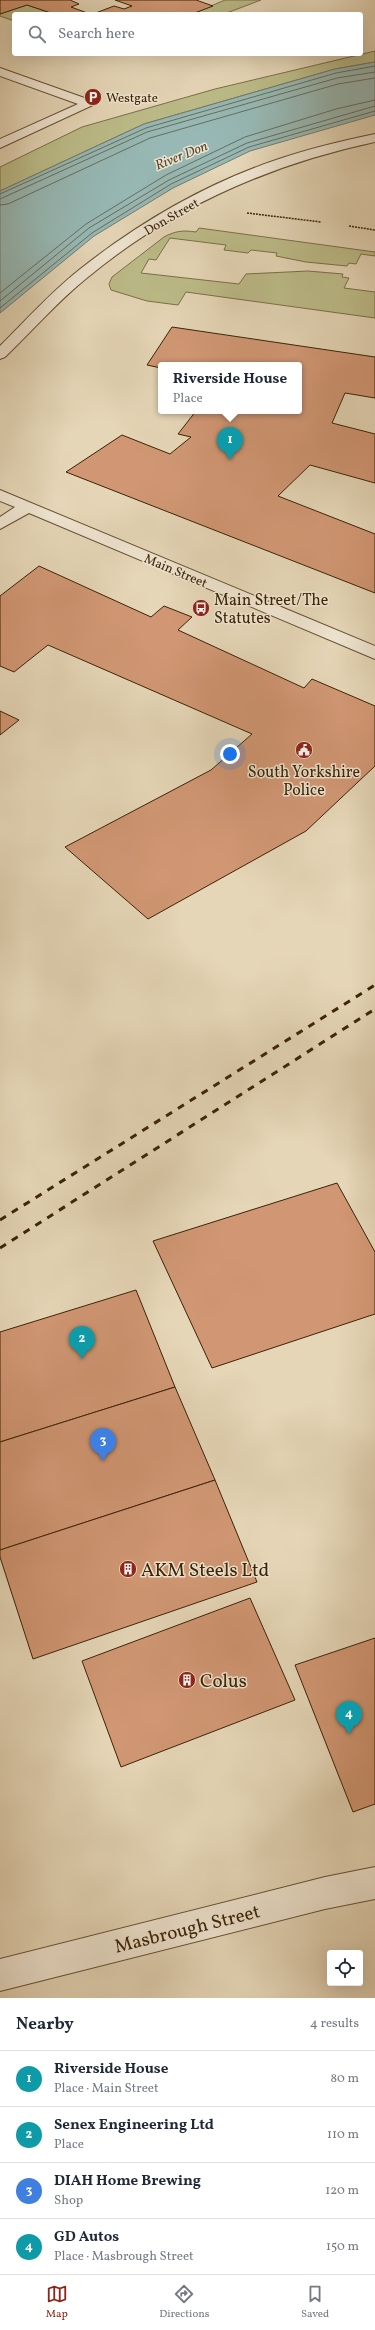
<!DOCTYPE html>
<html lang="en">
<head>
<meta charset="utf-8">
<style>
	:root { --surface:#fff; --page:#f6f6f7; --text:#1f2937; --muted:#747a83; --line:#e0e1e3; --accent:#8f2418 }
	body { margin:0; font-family:Vollkorn,serif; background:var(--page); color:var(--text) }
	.controls { position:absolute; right:12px; bottom:12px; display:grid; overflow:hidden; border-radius:4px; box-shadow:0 4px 16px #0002 }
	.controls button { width:36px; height:36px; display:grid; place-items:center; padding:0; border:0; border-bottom:1px solid var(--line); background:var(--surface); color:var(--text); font:20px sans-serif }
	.you { position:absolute; left:230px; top:754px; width:14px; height:14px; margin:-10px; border:3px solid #fff; border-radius:50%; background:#1a73e8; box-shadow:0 0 0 6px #1a73e833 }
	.badge { display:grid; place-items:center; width:26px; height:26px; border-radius:50%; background:var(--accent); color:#fff; font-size:13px; font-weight:700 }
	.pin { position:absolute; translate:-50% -33px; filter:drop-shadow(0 1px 2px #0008) }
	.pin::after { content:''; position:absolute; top:21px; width:14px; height:12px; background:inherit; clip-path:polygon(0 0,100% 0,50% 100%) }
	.popup { position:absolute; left:158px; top:362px; width:144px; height:52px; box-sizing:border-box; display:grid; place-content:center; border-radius:4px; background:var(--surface); filter:drop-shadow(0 1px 3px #0005); font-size:13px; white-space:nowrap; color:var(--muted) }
	.popup b { font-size:15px; color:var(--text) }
	.popup::after { content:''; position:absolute; left:50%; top:100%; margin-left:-8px; border:8px solid transparent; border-top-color:var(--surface) }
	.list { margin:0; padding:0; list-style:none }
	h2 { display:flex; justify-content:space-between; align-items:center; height:52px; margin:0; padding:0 16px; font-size:17px }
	h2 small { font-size:13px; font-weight:400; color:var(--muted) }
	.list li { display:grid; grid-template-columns:26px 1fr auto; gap:12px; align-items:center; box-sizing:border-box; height:56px; padding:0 16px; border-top:1px solid var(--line) }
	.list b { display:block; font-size:15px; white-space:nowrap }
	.list p { margin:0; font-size:13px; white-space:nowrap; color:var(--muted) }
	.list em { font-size:13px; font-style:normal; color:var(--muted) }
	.icon { flex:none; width:22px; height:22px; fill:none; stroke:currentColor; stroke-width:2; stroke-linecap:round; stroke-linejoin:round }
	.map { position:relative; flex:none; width:375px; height:1998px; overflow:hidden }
	.search { position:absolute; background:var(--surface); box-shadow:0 4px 16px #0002; left:12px; right:12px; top:12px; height:44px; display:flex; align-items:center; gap:10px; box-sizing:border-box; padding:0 14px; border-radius:4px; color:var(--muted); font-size:15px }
	.sheet { height:276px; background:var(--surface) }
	nav { display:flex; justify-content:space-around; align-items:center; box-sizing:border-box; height:56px; border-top:1px solid var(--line); background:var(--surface); font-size:11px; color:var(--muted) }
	nav a { display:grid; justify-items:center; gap:2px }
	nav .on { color:var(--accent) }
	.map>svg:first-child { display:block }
	.green { fill:#bcbc89; stroke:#7b7047 }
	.water { fill:#97b8b4; stroke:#727c6e }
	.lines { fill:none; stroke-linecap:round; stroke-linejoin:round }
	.shore { stroke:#686e5c; stroke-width:1 }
	.building { fill:#d19774; stroke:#3a2305 }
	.minor-casing { stroke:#655032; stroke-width:2 }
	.path { stroke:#3a2305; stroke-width:1.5; stroke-dasharray:2 1; stroke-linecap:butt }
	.minor { fill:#eee4d0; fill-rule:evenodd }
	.rail { stroke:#3a2305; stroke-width:3; stroke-dasharray:7 7; stroke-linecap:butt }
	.labels { text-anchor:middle; stroke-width:3; stroke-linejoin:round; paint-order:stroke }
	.far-poi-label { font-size:13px; fill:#3a2305; stroke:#eee4d0; text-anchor:start }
	.far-street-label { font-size:13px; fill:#3a2305; stroke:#eee4d0 }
	.far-water-label { font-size:14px; font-style:italic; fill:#514831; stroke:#eee4d0 }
	.poi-label { font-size:16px; fill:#3a2305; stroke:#eee4d0; text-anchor:start }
	.near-poi-label { font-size:19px; fill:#3a2305; stroke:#eee4d0; text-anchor:start }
	.near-street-label { font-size:19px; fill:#3a2305; stroke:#eee4d0 }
</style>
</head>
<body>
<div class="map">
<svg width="375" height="1998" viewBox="0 0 375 1998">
	<rect width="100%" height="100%" fill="#e5d6b7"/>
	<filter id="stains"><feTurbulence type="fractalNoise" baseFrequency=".005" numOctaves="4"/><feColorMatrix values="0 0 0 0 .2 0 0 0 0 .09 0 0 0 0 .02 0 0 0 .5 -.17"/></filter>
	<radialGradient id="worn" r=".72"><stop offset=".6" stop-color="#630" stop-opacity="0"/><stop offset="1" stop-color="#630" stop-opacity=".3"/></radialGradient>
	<g class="green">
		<polygon points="225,0 261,0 224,14 192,14"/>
		<polygon points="27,5 54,14 14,14 14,21 0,16 0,14"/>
		<polygon points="375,51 375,62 335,69 144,124 0,191 0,167 82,127 215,89"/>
		<path d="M199,228L375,252V256L361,254L356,264L349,263L347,266L306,262L276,256L277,253L251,250L248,253L224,250L226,245L170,238L156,260L149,259L141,273L239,284L246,274L308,271L343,274L342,277L349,278L344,288L375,292V318L186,292L178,305L147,301L111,290L109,284L112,277L164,237C175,231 183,230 196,232Z"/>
	</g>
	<polygon class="water" points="375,62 375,115 250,151 173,188 94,236 0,313 0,191 144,124 335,69"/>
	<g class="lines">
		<g class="shore">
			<polyline points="0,194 146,128 336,73 375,66"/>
			<polyline points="0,199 147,132 337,78 375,72"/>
			<polyline points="0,205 8,204 150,138 338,84 375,78"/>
			<polyline points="0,293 86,224 166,175 245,137 336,109 375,100"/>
			<polyline points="0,301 89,228 169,180 247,143 375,106"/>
			<polyline points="0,308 92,233 171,184 249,147 375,111"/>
		</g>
	</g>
	<g class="building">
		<polygon points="0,0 70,0 79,4 71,7 90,14 54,14 27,5 0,14"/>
		<polygon points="115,0 196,0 213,6 192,14 93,14 114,6 124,9 132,6"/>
		<polygon points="172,327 375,357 375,398 345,393 332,423 375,434 375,483 310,465 278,496 375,534 375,593 66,472 122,435 170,454 191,437 178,434 196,411 299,411 299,365 161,365 161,368 147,365"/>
		<polygon points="39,566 151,617 164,606 192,617 178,630 304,688 312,679 375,706 375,766 306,831 148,919 65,847 211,770 252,734 48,645 14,672 0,666 0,596"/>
		<polygon points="0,711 19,720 0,735"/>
		<polygon points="337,1183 375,1252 375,1314 212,1368 153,1241"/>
		<polygon points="136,1290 175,1387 0,1442 0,1332"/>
		<polygon points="175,1387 215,1480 0,1550 0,1442"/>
		<polygon points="215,1480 257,1582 33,1659 0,1557 0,1550"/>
		<polygon points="250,1598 295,1700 121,1767 82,1661"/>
		<polygon points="375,1638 375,1804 353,1812 295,1665"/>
	</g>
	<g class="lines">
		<defs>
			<g id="minor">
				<polygon points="0,68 93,101 95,104 0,148 0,139 78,104 0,76"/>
				<path d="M375,134V142C268,165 173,207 88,277C58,301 33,330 5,357L0,359V346C26,320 50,293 79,270C137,224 205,184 276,160C308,149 341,141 375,134Z"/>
				<polygon points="0,490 375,646 375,659 29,513 0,529 0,517 15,507 0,501"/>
				<polygon points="375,1867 375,1899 325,1909 0,1991 0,1959 325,1877"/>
			</g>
		</defs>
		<use href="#minor" class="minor-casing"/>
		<g class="path">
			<polyline points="247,213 321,222"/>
			<polyline points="349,226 375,230"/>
		</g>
		<use href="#minor" class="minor"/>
		<g class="rail">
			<polyline points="0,1220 375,985"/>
			<polyline points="0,1248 375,1009"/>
		</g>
	</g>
	<defs>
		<symbol id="parking-disc" viewBox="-11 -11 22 22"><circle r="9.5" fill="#8f2418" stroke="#eee4d0"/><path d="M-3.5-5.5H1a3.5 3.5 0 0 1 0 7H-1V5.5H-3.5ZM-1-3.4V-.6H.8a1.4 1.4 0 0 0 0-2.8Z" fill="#fff"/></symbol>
		<symbol id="bus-disc" viewBox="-11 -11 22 22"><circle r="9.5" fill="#8f2418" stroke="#eee4d0"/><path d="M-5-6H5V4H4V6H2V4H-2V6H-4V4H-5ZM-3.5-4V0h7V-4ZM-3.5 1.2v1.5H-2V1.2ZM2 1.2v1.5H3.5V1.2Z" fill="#fff"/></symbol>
		<symbol id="civic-disc" viewBox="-11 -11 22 22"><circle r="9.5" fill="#8f2418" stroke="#eee4d0"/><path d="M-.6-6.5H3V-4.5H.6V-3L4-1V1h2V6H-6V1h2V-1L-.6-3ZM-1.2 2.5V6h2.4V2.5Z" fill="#fff"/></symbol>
		<symbol id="building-disc" viewBox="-11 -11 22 22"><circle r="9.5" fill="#8f2418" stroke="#eee4d0"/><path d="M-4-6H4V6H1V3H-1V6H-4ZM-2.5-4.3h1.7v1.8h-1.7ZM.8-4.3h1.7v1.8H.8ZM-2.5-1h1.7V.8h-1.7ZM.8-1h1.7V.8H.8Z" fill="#fff"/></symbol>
	</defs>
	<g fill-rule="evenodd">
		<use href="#parking-disc" x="83" y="87" width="20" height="20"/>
		<use href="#bus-disc" x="191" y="598" width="20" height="20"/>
		<use href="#civic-disc" x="294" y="740" width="20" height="20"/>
		<use href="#building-disc" x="118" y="1559" width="20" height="20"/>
		<use href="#building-disc" x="177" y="1670" width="20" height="20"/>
	</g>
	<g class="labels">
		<g class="far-poi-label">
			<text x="106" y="102">Westgate</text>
		</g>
		<g class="far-street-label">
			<text transform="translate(171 216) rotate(-30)" y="5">Don Street</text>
			<text transform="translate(176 570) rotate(23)" y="5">Main Street</text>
		</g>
		<g class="far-water-label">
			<text transform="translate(181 155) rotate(-22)" y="5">River Don</text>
		</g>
		<g class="poi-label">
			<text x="214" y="605">Main Street/The<tspan x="214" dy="18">Statutes</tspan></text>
			<text x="304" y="777" text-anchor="middle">South Yorkshire<tspan x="304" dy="18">Police</tspan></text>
		</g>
		<g class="near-poi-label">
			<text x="141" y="1576">AKM Steels Ltd</text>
			<text x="200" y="1687">Colus</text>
		</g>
		<g class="near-street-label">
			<text transform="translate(187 1928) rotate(-14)" y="7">Masbrough Street</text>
		</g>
	</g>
	<rect width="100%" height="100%" filter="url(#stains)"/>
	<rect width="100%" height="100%" fill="url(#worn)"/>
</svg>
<div class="controls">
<button><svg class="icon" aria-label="locate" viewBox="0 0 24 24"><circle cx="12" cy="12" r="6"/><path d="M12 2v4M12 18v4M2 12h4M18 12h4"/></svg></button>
</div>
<div class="you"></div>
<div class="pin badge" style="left:230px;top:460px;background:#0f9aa8">1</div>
<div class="popup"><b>Riverside House</b>Place</div>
<div class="pin badge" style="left:82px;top:1359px;background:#0f9aa8">2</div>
<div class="pin badge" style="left:103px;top:1461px;background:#3f7fe0">3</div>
<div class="pin badge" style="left:349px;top:1734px;background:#0f9aa8">4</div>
<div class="search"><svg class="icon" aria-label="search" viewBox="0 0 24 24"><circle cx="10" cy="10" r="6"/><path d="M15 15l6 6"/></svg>Search here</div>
</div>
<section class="sheet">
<h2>Nearby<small>4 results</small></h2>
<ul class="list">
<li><span class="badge" style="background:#0f9aa8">1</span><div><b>Riverside House</b><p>Place · Main Street</p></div><em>80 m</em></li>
<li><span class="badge" style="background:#0f9aa8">2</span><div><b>Senex Engineering Ltd</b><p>Place</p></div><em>110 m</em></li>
<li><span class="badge" style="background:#3f7fe0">3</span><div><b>DIAH Home Brewing</b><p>Shop</p></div><em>120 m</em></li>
<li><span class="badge" style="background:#0f9aa8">4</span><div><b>GD Autos</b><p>Place · Masbrough Street</p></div><em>150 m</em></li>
</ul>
</section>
<nav>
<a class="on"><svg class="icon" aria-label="map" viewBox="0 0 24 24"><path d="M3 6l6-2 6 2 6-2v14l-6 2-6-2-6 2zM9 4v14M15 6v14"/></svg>Map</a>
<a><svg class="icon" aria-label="directions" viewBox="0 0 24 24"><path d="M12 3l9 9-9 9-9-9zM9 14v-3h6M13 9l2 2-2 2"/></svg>Directions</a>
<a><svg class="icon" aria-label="saved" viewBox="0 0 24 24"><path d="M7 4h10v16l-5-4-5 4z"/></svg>Saved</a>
</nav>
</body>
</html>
